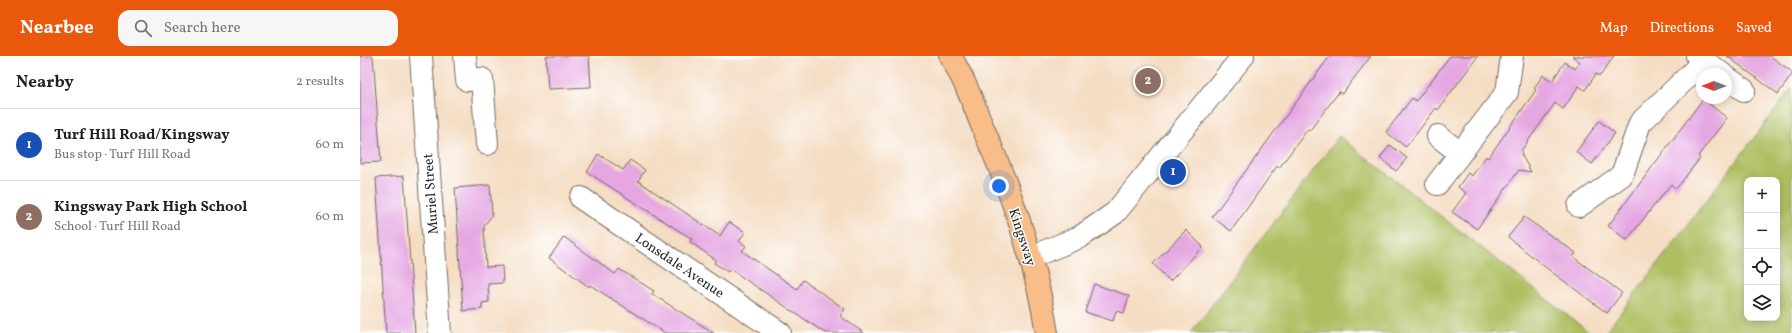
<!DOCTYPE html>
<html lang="en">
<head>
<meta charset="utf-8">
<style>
	:root { --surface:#fff; --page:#f6f6f6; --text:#222; --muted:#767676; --line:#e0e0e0; --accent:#ea580c }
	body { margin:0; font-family:Vollkorn,serif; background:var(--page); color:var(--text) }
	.controls { position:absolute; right:12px; bottom:12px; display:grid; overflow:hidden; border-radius:8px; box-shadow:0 2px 10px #0003 }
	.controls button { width:36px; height:36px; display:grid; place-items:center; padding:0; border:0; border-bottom:1px solid var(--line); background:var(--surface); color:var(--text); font:20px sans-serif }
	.compass { position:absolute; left:1336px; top:12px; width:36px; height:36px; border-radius:50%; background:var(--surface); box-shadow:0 2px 10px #0003; rotate:270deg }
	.you { position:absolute; left:639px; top:130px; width:14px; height:14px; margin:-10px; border:3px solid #fff; border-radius:50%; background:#1a73e8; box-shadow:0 0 0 6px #1a73e833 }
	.badge { display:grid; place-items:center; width:26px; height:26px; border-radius:50%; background:var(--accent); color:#fff; font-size:13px; font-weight:700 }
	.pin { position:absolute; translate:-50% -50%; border:2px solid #fff; box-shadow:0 1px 4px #0006 }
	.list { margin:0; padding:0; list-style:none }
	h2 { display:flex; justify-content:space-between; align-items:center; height:52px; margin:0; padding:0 16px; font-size:17px }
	h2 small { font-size:13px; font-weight:400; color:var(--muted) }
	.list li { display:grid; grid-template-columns:26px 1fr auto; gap:12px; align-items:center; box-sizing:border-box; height:72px; padding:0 16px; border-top:1px solid var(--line) }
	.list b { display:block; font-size:15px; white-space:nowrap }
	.list p { margin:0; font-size:13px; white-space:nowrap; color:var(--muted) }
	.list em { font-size:13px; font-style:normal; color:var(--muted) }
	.icon { flex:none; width:22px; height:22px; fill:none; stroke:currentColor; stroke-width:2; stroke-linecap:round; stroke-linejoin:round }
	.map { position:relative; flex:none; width:1432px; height:277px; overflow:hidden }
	header { display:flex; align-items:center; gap:24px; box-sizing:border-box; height:56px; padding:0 20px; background:var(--accent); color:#fff }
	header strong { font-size:19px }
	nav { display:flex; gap:22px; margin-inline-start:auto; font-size:14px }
	.search { width:280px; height:36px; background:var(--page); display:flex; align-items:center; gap:10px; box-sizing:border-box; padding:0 14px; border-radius:12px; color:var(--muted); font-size:15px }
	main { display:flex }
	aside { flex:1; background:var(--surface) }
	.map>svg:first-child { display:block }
	.green { fill:#aebf62; stroke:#6c7546; fill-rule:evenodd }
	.building { fill:#e5a7e2 }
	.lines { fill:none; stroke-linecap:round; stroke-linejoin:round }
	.minor-casing { stroke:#726960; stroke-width:24 }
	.highway-casing { stroke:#726960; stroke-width:24 }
	.minor { stroke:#fff; stroke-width:22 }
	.highway { stroke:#f8bd88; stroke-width:22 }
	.labels { text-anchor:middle; stroke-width:3; stroke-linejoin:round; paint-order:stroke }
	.street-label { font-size:14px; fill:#2b2b2b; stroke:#fff }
</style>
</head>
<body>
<header>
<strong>Nearbee</strong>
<div class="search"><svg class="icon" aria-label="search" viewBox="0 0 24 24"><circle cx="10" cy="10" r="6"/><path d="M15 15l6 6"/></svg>Search here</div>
<nav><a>Map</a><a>Directions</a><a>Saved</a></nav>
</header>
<main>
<aside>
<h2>Nearby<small>2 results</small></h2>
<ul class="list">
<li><span class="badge" style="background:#1a4fb4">1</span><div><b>Turf Hill Road/Kingsway</b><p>Bus stop · Turf Hill Road</p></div><em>60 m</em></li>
<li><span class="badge" style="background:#8d6e63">2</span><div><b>Kingsway Park High School</b><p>School · Turf Hill Road</p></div><em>60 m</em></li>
</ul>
</aside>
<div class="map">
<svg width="1432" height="277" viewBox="0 0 1432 277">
	<rect width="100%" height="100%" fill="#fff"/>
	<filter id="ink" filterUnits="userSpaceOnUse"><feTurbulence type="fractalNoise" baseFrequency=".025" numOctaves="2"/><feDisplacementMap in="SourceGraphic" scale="8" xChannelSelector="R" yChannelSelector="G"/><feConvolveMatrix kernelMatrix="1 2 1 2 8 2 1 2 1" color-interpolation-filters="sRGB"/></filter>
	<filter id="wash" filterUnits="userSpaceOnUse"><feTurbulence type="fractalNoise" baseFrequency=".012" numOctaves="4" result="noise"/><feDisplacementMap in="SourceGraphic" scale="16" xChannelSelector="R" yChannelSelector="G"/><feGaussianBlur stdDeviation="0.9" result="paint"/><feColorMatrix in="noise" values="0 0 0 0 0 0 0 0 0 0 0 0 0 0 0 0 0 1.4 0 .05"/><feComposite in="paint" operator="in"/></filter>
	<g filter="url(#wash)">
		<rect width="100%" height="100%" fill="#f5ddc3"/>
		<g class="green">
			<path d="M1432,32V277H1245ZM1387,124H1417V262H1387Z"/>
			<polygon points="979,80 1230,277 831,277"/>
		</g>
		<g id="blocks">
			<g class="building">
				<polygon points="0,0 13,0 21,106 0,107"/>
				<polygon points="186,0 229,0 231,31 188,33"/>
				<polygon points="970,0 1011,0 982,38 979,36 950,74 948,73 919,112 917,110 871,175 852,161"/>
				<polygon points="1090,0 1118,0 1078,54 1076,52 1046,91 1026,76 1052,42 1056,45"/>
				<polygon points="1212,0 1254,0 1240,20 1236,18 1225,34 1219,30 1203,53 1195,47 1161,95 1162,96 1161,98 1171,116 1159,114 1117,173 1092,156 1106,137 1098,131 1108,117 1112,120 1126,100 1128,102 1176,34 1174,32 1183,19 1192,25 1205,6 1215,13 1220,6"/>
				<polygon points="1367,0 1410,0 1432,16 1432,19 1418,38"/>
				<polygon points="1343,43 1367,62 1338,100 1340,102 1316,133 1311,128 1267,184 1248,170"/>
				<polygon points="1239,65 1255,77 1232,108 1216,96"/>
				<polygon points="1030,89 1047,102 1036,115 1020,102"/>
				<polygon points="238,98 263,114 270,104 285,114 278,125 360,180 369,166 385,176 379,185 386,190 382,195 437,233 443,224 485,253 480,260 504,277 465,277 370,213 368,216 354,207 356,204 330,186 332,183 227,116"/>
				<polygon points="44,120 55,277 26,277 16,122"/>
				<polygon points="130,129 132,159 124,170 126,211 142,210 143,227 128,228 129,246 122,247 122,253 103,255 95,132"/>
				<polygon points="1164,161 1216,197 1213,201 1262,237 1247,257 1185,211 1148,181"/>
				<polygon points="826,174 843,191 810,225 793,208"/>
				<polygon points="204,181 255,218 259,213 294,235 292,238 354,277 305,277 230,229 229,231 189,202"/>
				<polygon points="734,228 769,240 764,257 756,255 753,265 725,256"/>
			</g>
		</g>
	</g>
	<g filter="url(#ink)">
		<use href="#blocks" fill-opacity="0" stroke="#726960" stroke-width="1"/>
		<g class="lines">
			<defs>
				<g id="minor">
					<polyline points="61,0 80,277"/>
					<polyline points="105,0 107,24 122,23 127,88"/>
					<polyline points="1337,0 1362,18"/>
					<polyline points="1366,21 1384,34"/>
					<polyline points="1078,80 1100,97"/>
					<polyline points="1077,128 1147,36 1152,0"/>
					<polyline points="221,142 420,277"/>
					<polyline points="1219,150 1262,119 1280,67 1344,5"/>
					<polyline points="671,201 720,181 755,157 883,0"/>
				</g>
				<path id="highway" d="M590,0C604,22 613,47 623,72C652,138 676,206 687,277"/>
			</defs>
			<use href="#minor" class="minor-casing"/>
			<use href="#highway" class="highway-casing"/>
			<use href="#minor" class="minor"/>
			<use href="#highway" class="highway"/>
		</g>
	</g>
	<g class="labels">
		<g class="street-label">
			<text transform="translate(70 138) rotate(-94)" y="5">Muriel Street</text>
			<text transform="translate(663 181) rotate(72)" y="5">Kingsway</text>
			<text transform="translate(320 209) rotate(34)" y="5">Lonsdale Avenue</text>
		</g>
	</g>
</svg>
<div class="controls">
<button>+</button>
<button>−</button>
<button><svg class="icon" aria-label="locate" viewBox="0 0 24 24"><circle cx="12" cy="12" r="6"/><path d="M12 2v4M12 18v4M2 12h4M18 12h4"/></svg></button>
<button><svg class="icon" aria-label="layers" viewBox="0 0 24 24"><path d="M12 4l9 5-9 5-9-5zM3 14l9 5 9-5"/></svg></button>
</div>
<svg class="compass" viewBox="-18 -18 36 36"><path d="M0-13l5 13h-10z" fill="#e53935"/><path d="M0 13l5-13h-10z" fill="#767676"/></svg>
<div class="you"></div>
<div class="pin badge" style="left:813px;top:116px;background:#1a4fb4">1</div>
<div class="pin badge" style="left:788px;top:25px;background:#8d6e63">2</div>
</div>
</main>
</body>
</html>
